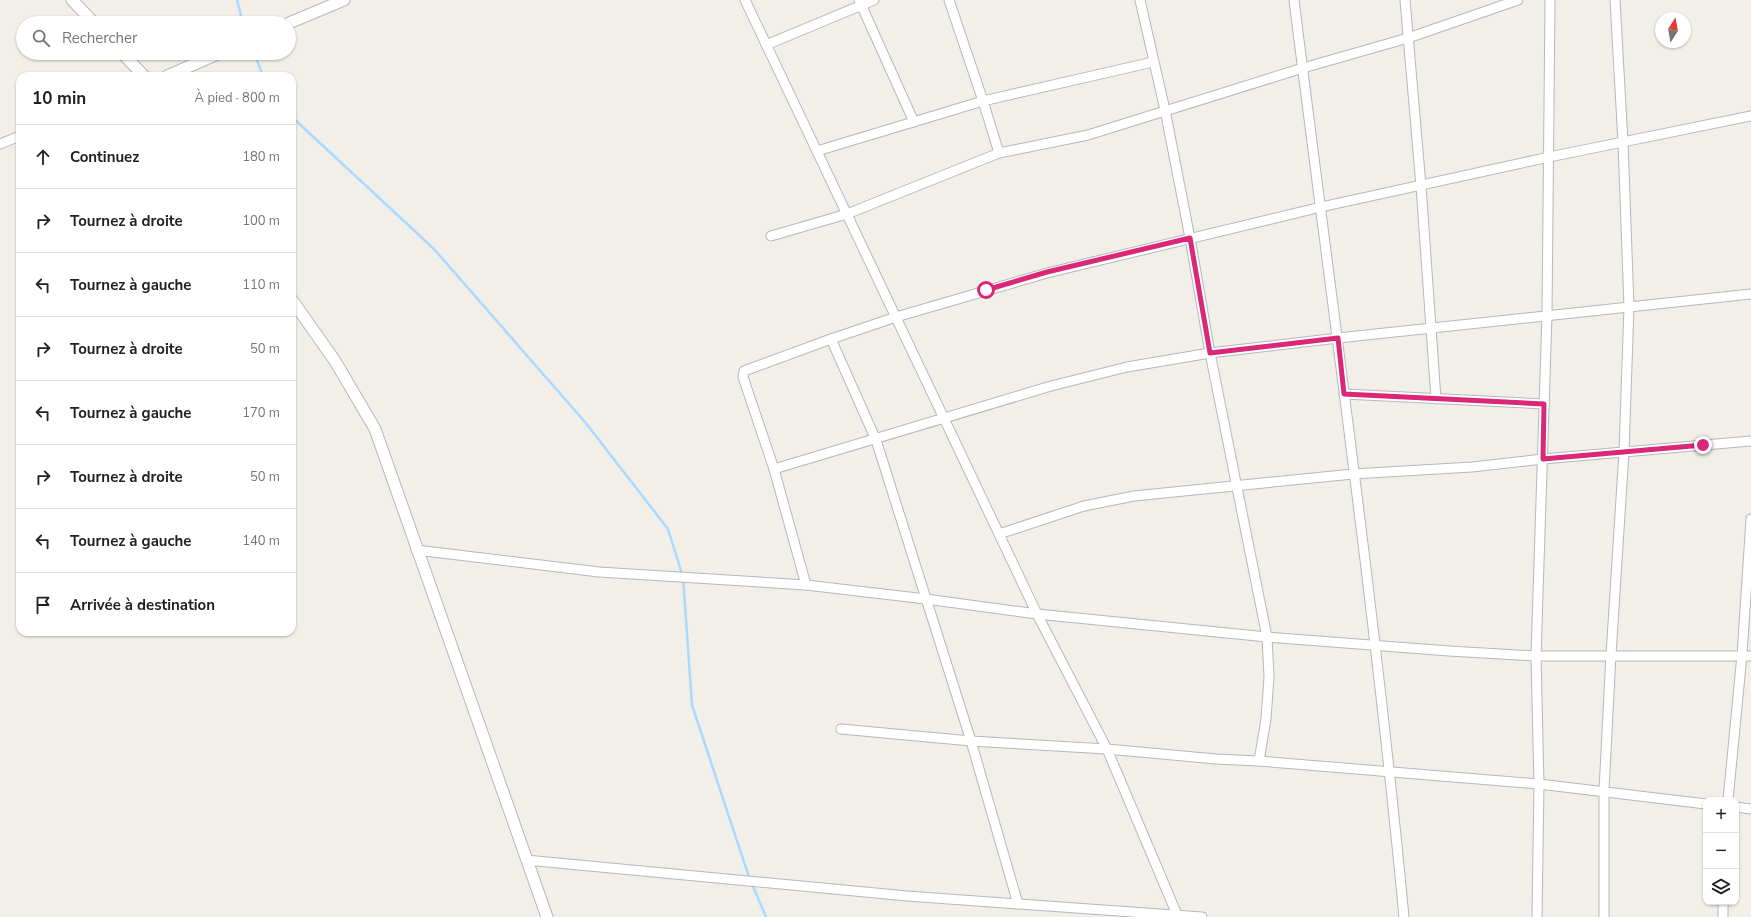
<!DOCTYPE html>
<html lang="fr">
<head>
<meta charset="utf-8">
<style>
	:root { --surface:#fff; --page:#f2f2f2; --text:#202124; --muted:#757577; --line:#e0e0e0 }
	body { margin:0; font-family:"Nunito Sans",sans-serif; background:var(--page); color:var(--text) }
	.controls { position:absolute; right:12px; bottom:12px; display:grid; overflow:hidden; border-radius:8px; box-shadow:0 1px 3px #0004 }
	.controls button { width:36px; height:36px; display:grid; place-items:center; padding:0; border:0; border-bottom:1px solid var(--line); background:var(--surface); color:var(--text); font:20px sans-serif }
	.compass { position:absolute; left:1655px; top:12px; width:36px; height:36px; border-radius:50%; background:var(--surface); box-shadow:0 1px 3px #0004; rotate:11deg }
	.stop { position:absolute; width:12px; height:12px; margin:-9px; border:3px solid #db2777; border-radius:50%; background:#fff }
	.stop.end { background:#db2777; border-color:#fff; box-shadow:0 1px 4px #0008 }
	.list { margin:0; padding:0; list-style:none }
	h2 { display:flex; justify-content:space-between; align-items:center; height:52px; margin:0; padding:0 16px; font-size:17px }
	h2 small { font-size:13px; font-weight:400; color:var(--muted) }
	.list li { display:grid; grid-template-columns:26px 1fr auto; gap:12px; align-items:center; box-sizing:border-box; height:64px; padding:0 16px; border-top:1px solid var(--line) }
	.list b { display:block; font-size:15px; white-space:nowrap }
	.list em { font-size:13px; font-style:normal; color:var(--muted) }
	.icon { flex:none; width:22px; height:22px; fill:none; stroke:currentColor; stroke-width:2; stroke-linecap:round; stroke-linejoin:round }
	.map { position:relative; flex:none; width:1751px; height:917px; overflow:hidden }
	.search { position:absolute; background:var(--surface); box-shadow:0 1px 3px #0004; left:16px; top:16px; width:280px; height:44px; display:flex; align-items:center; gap:10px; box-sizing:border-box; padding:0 14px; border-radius:22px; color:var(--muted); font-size:15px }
	.panel { position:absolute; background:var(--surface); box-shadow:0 1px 3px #0004; left:16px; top:72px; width:280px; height:564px; border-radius:12px }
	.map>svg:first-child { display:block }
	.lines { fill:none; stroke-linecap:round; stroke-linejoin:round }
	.stream { stroke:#aadaff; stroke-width:2.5 }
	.minor-casing { stroke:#b5b8bc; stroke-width:11 }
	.tertiary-casing { stroke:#b5b8bc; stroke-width:13 }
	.minor { stroke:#fff; stroke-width:9 }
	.tertiary { stroke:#fff; stroke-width:11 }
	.route { stroke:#db2777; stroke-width:5 }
</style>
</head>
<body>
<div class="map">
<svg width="1751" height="917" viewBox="0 0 1751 917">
	<rect width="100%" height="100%" fill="#f1efe8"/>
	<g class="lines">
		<g class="stream">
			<polyline points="237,0 243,23"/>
			<polyline points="254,53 263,76"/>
			<polyline points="292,117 434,249 585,422 668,529 683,577 692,705 750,880"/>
			<polyline points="752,884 766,917"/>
		</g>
		<defs>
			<g id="minor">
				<polyline points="745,0 1037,614 1107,749 1178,917"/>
				<polyline points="859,0 914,122"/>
				<polyline points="949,0 983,101 999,153"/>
				<polyline points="1140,0 1165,110 1190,238 1210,353 1267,637 1269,677 1266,719 1259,761"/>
				<path d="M1294,0C1332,305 1375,610 1404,917"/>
				<polyline points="1405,0 1421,186 1436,399"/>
				<polyline points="766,45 874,0"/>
				<polyline points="0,144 20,136"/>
				<polyline points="817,151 983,101 1153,62"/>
				<polyline points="771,236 847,214 999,153 1088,135 1303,68 1408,38 1518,0"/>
				<polyline points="831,339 876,440 971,741 1018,904"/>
				<polyline points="1344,394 1544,404"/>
				<polyline points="774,469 1051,386 1127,367 1210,353 1338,338 1751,294"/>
				<polyline points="999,534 1084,506 1134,496 1353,474 1472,467 1543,459 1751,441"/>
				<polyline points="416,550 599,572 806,585 926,599 1037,614 1267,637 1449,651 1536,656 1751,656"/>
				<polyline points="806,585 774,469 743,377 744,371 831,339 896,317 1047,273 1321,207 1549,157 1751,116"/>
				<polyline points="841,729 971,741 1107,749 1216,759 1259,761 1539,784 1706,804"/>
				<polyline points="1728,800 1742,655 1751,519"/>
				<polyline points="1736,807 1751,809"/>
				<polyline points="526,860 907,896 1202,917"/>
				<polyline points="1537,917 1539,784 1536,656 1547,315 1550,0"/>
				<polyline points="1604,917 1604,790 1611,655 1624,452 1629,307 1623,142 1615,0"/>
				<polyline points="1723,917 1723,902"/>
			</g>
			<g id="tertiary">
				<polyline points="72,0 94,23"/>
				<polyline points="289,23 344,0"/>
				<polyline points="122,53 144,76"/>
				<polyline points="167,76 220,53"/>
				<polyline points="292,300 335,361 375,429 547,917"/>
			</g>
		</defs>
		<use href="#minor" class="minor-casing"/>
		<use href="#tertiary" class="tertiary-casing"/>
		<use href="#minor" class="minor"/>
		<use href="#tertiary" class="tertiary"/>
	</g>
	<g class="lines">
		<polyline class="route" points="986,290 1047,272 1190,238 1210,353 1338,338 1344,394 1544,404 1543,459 1703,445"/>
	</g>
</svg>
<div class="controls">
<button>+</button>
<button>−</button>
<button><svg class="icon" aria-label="layers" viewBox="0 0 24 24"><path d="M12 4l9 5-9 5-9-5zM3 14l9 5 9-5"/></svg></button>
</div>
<svg class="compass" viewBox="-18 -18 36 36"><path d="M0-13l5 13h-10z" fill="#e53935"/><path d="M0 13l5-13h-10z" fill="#757577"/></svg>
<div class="stop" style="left:986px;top:290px"></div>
<div class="stop end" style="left:1703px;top:445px"></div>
<div class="search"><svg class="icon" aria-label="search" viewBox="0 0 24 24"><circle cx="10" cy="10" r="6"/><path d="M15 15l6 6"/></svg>Rechercher</div>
<section class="panel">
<h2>10 min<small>À pied · 800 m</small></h2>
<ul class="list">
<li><svg class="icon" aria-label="ahead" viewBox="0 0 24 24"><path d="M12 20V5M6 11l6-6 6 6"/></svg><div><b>Continuez</b></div><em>180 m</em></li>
<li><svg class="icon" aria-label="right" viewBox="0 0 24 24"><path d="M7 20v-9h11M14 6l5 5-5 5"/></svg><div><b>Tournez à droite</b></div><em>100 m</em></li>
<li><svg class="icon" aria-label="left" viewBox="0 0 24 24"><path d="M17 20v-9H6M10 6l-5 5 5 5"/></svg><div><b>Tournez à gauche</b></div><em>110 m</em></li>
<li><svg class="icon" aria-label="right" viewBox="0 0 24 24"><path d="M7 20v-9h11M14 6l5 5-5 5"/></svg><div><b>Tournez à droite</b></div><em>50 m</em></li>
<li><svg class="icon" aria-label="left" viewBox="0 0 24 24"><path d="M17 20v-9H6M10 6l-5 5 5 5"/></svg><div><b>Tournez à gauche</b></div><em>170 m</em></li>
<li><svg class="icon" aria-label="right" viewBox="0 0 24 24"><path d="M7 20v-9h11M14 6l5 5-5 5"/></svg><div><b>Tournez à droite</b></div><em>50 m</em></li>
<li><svg class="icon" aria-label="left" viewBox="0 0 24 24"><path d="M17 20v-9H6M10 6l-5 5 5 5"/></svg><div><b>Tournez à gauche</b></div><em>140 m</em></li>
<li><svg class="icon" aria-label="arrive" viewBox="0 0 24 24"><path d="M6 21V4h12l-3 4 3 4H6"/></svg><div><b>Arrivée à destination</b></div></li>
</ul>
</section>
</div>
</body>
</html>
